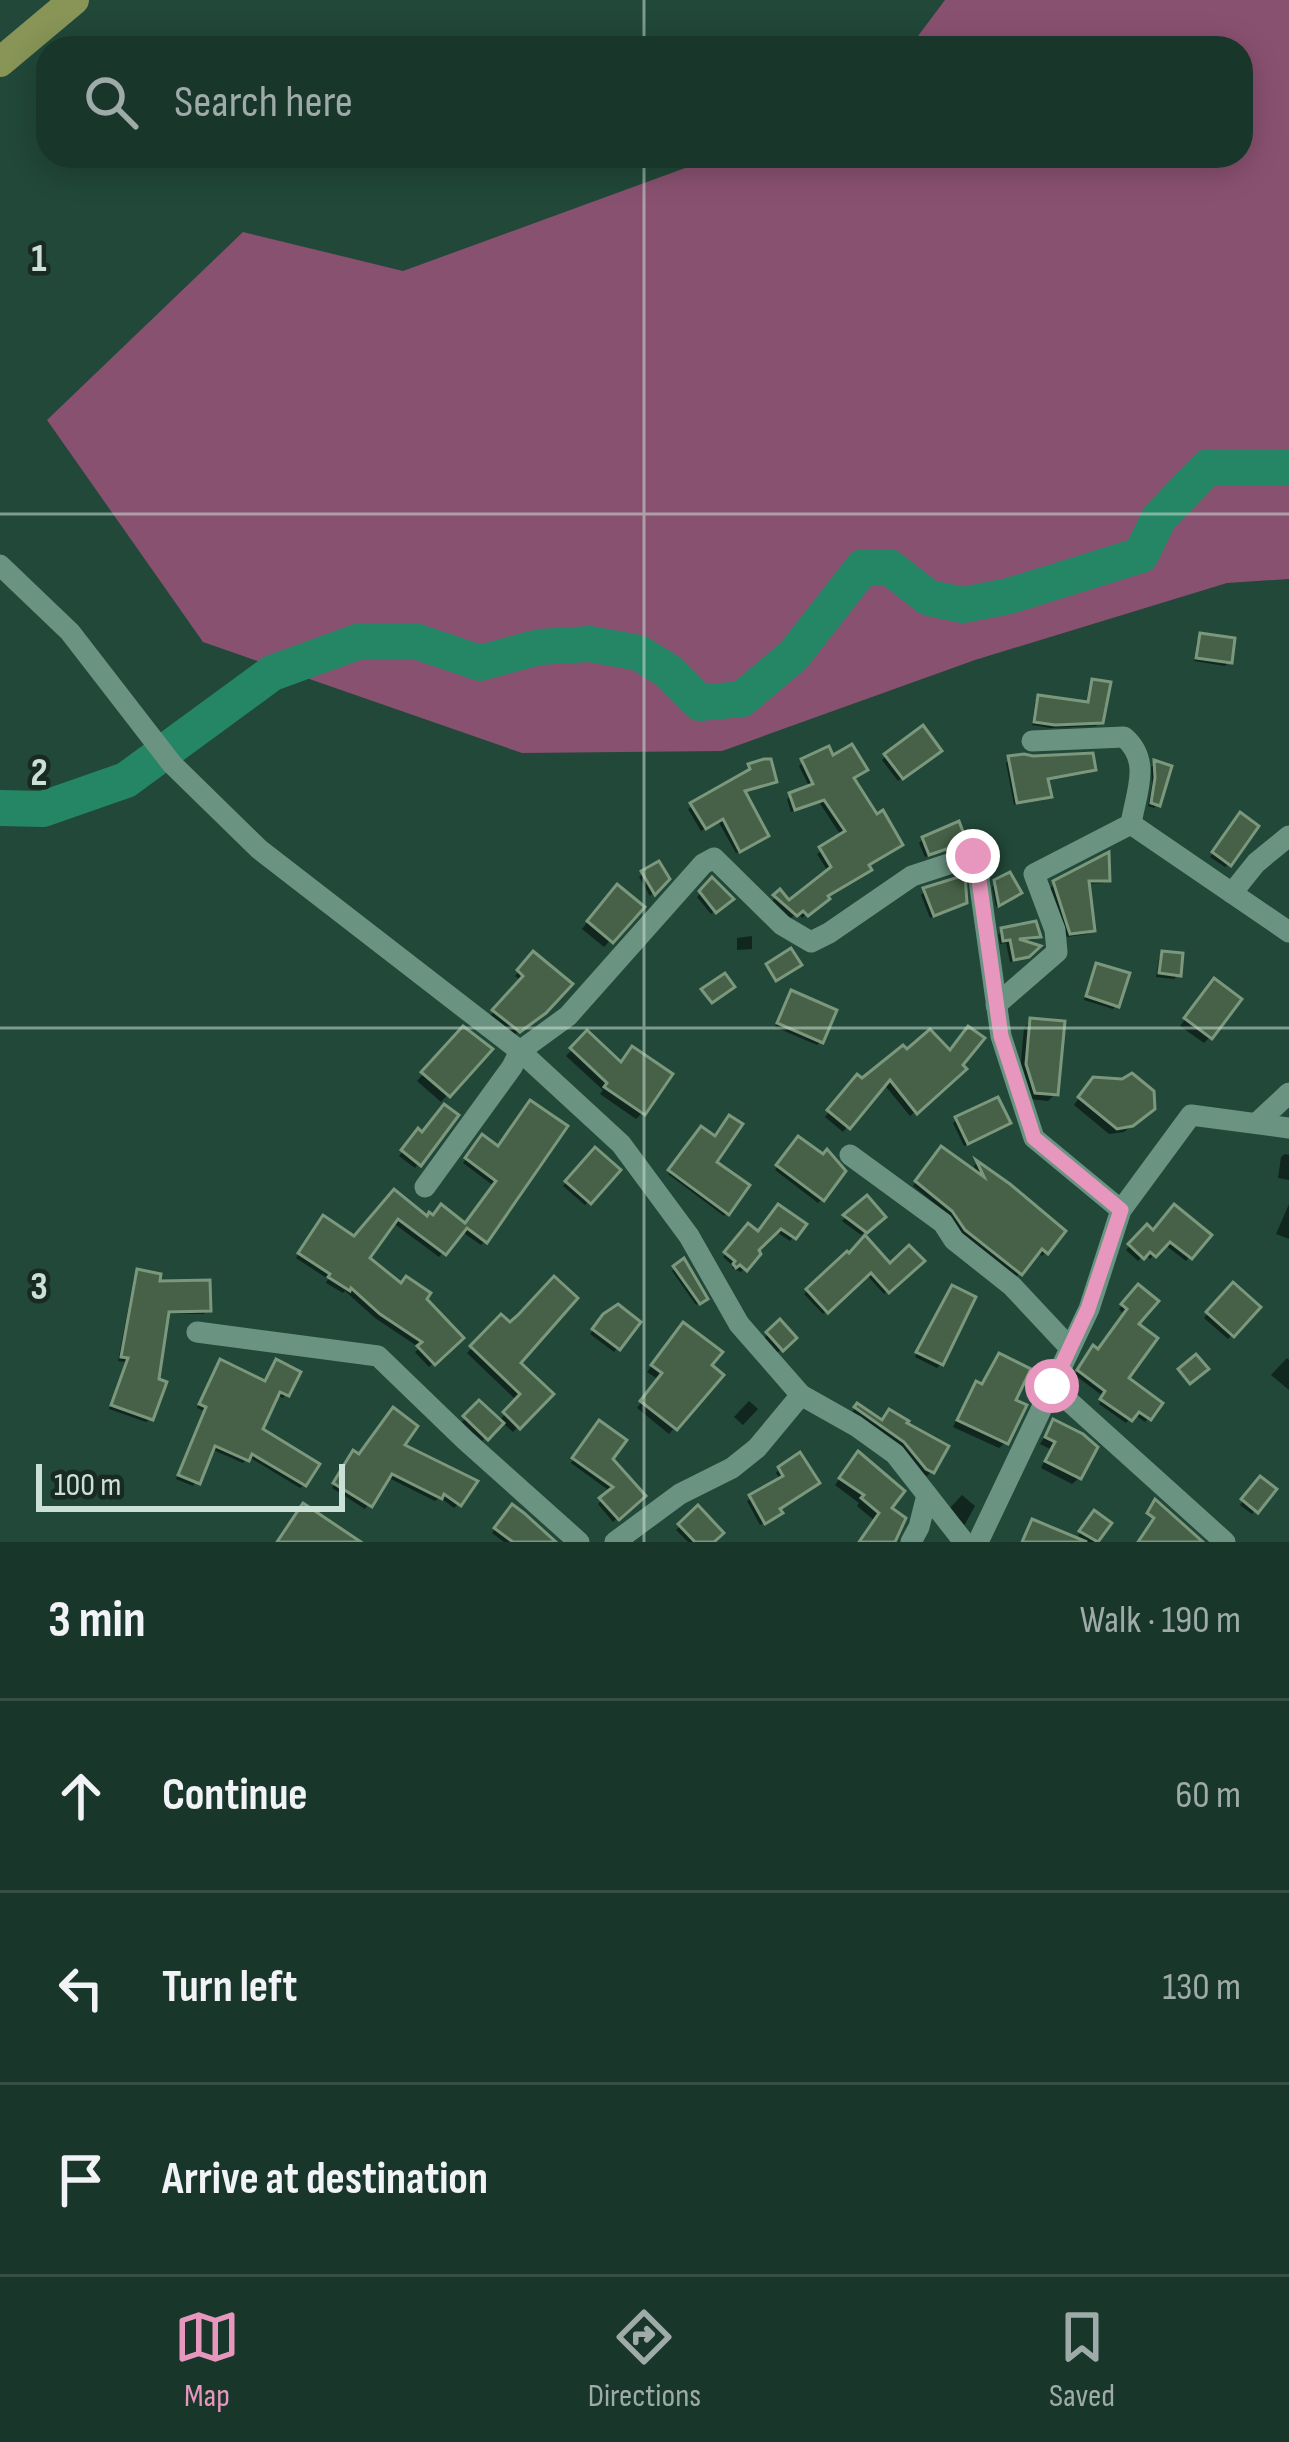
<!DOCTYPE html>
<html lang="en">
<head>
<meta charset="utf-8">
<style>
	:root { --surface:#19362b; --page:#223e33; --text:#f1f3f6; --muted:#9faba9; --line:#375047; --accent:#e797bd }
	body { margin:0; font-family:"Sofia Sans Condensed",sans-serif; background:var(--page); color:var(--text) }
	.scale { position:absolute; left:36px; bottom:30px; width:309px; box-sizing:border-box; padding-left:12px; border:6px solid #cbe0d6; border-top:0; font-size:33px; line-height:42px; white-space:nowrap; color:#cbe0d6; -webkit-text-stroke:9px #192a23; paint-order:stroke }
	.stop { position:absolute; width:36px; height:36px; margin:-27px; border:9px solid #e797bd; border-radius:50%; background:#fff }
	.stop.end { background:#e797bd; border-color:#fff; box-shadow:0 3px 12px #0008 }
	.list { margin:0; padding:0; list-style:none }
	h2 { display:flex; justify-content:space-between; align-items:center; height:156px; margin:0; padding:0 48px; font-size:51px }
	h2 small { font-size:39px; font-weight:400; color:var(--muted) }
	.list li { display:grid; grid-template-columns:78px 1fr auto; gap:36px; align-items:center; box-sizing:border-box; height:192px; padding:0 48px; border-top:3px solid var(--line) }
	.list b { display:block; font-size:45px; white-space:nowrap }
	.list em { font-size:39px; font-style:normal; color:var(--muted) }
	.icon { flex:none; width:66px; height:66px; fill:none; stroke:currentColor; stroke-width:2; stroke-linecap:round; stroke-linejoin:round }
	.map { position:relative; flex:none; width:1289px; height:1542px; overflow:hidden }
	.search { position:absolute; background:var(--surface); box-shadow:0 6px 30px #0003; left:36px; right:36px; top:36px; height:132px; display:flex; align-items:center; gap:30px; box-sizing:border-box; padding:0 42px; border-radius:36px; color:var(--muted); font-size:45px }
	.sheet { height:732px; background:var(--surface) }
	nav { display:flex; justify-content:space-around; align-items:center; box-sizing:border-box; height:168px; border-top:3px solid var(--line); background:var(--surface); font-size:33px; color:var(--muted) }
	nav a { display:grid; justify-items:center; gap:6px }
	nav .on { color:var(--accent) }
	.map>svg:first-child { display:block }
	.green { fill:#895170 }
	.shadow { fill:#0007 }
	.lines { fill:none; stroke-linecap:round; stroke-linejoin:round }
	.river { stroke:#258665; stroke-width:36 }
	.building { fill:#466147; stroke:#7b987d; stroke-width:3 }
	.minor { stroke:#6b9382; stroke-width:21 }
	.major { stroke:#889557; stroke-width:30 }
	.route { stroke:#e797bd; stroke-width:15 }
	.grid { fill:none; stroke:#cbe0d6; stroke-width:3; stroke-opacity:0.55 }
	.grid-label { font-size:39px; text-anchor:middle; font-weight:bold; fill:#cbe0d6; stroke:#192a23; stroke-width:9; stroke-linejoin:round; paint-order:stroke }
</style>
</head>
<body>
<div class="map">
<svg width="1289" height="1542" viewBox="0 0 1289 1542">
	<rect width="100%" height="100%" fill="#214839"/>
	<polygon class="green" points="945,0 1289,0 1289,579 1227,583 975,660 722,751 522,753 203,642 47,420 243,232 403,271 718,156 1241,156 1241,48 909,48"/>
	<g class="shadow">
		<polygon points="1201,636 1229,662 1225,666 1194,661 1197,640"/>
		<polygon points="1093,682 1100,721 1096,726 1050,728 1032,725 1035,702 1039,698 1086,705 1089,686"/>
		<polygon points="935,754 898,781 882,760 886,756"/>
		<polygon points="1010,759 1093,769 1089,773 1046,781 1048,796 1044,800 1014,805 1006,763"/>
		<polygon points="803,762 851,779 865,866 802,918 798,912 791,918 772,901 779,894 789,904 829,873 817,854 842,837 819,802 791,812 787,799 810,788 799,766"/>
		<polygon points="1155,764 1158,804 1154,808 1148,806 1152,784 1151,767"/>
		<polygon points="750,767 774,781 770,785 742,793 762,839 736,853 718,821 701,831 688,809 747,774"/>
		<polygon points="1236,820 1229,864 1225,867 1210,857"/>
		<polygon points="923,839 964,841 960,845 925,857 919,843"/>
		<polygon points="643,874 666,879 650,896 639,877"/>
		<polygon points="1107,879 1103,883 1086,884 1092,930 1088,934 1067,937 1050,888 1055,884"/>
		<polygon points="712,881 730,899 711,914 697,897"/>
		<polygon points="996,883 1014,897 996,907 992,887"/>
		<polygon points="925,891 964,902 930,918 921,895"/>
		<polygon points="610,894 640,907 604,947 582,929"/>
		<polygon points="1002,931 1037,936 1033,940 1017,942 1035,948 1022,960 1010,962 1006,943 1000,944 998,935"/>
		<polygon points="752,936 752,949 737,950 737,938"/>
		<polygon points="1163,954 1178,975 1174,979 1156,977 1159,958"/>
		<polygon points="533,955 539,1017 515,1034 490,1016 522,981 515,976"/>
		<polygon points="1097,967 1117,1005 1113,1009 1084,1000 1093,970"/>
		<polygon points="1208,989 1210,1037 1204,1043 1180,1026"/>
		<polygon points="788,997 821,1041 817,1045 775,1027"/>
		<polygon points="1031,1021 1055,1094 1048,1101 1029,1099 1020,1072 1024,1028"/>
		<polygon points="463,1030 489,1050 441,1102 417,1081"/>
		<polygon points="587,1034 642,1113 636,1119 600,1094 603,1090 566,1056"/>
		<polygon points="959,1065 963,1069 910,1116 883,1083 843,1132 825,1117 852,1082"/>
		<polygon points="1087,1087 1145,1115 1124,1132 1109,1134 1074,1105"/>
		<polygon points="526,1108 485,1241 481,1245 461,1231 439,1257 392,1222 366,1258 400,1286 423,1300 459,1338 429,1367 415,1352 420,1348 375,1318 345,1291 343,1293 326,1283 328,1279 296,1258 319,1223 354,1239 394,1193 426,1219 465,1226 494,1186 463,1163 478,1142 497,1149"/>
		<polygon points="454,1116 415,1168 399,1156 418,1132 422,1135"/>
		<polygon points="957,1119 1003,1127 964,1146 953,1123"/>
		<polygon points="701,1129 713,1163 746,1185 724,1216 668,1174"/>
		<polygon points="795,1144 822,1199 818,1203 775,1170"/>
		<polygon points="595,1151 617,1170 585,1205 563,1186"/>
		<polygon points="938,1153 979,1177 974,1166 976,1164 1062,1232 1042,1256 1037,1252 1016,1277 962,1234 949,1215 913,1186"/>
		<polygon points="1285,1154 1289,1155 1289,1180 1278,1178 1281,1157"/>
		<polygon points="867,1199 882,1217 861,1235 842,1221"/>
		<polygon points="1289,1204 1289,1239 1276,1234"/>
		<polygon points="775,1212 803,1225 790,1241 775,1231 755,1250 757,1253 741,1272 732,1268 733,1266 723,1257 748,1227 757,1235"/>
		<polygon points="1147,1228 1153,1234 1207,1236 1186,1261 1164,1244 1150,1259 1145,1254 1138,1261 1126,1250"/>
		<polygon points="847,1255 890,1267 921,1261 884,1294 866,1274 823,1314 804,1294"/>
		<polygon points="683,1262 701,1302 696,1305 672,1271"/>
		<polygon points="138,1273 208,1309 204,1314 166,1314 150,1419 146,1422 109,1409 126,1362 118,1361 134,1277"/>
		<polygon points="1233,1286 1257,1307 1228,1339 1204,1318"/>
		<polygon points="1138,1288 1125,1379 1159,1404 1145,1422 1134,1414 1126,1423 1099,1404 1104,1397 1075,1375 1090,1353 1098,1352 1125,1315 1119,1309"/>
		<polygon points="949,1292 941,1364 937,1368 915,1357"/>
		<polygon points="501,1318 510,1326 516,1363 549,1394 513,1432 501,1421 482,1441 462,1422 479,1404 498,1422 517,1401 467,1353"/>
		<polygon points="600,1322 637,1323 614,1352 590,1334"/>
		<polygon points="779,1323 793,1338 777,1353 764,1338"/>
		<polygon points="677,1332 720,1375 669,1434 637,1408 659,1380 647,1372"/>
		<polygon points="999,1356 1012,1401 1006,1442 999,1448 953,1427 970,1390 976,1384 981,1386"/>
		<polygon points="1287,1358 1289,1360 1289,1390 1271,1375"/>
		<polygon points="217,1367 287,1394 283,1398 275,1395 259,1431 304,1485 300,1488 249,1457 243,1463 211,1449 193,1486 176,1479 204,1411 197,1408"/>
		<polygon points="749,1401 758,1409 743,1425 734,1417"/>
		<polygon points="857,1407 882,1423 885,1416 931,1472 927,1476 922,1473 852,1412"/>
		<polygon points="1054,1422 1079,1478 1072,1484 1041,1468 1050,1449 1040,1444"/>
		<polygon points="595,1428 610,1460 642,1495 613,1522 598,1504 611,1492 571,1463"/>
		<polygon points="400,1446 458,1504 454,1508 440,1497 435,1501 387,1477 365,1509 332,1488 350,1458"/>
		<polygon points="852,1461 887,1509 891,1542 860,1542 875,1521 857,1506 859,1503 835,1485"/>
		<polygon points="779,1469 816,1483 777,1509 775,1517 760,1525 747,1501 781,1480 776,1473"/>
		<polygon points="1260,1480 1272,1490 1252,1514 1240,1505"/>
		<polygon points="962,1495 975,1506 964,1526 950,1508"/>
		<polygon points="698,1509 710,1542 688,1542 676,1530"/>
		<polygon points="508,1512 552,1542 504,1542 492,1533"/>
		<polygon points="1090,1518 1108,1524 1095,1542 1086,1542 1078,1536"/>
	</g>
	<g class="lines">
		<polyline class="river" points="0,808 43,809 126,780 272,673 360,641 415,641 480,663 539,647 590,644 639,653 668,671 700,703 742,699 794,655 863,567 889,567 929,598 963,605 1009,596 1141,555 1159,518 1208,467 1289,467"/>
	</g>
	<g class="building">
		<polygon points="1200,633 1235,638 1232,663 1196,658"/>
		<polygon points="1092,679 1111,682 1103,723 1055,725 1034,722 1038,695 1088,702"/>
		<polygon points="923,725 942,751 903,779 884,754"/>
		<polygon points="852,744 868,770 854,778 877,814 883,810 903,845 869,865 872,870 828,896 830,899 808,916 803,911 797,916 773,895 780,889 789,900 831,867 819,847 845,831 824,800 795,810 789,793 813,784 801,759 829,746 833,755"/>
		<polygon points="1093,753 1096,770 1048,779 1052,797 1017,803 1008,756 1024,754 1033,756"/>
		<polygon points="764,759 771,759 777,782 745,791 769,836 740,852 723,819 706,829 690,803 750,769 748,764"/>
		<polygon points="1154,760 1172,766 1160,806 1151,803 1155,778"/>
		<polygon points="1240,812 1259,826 1231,866 1212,852"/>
		<polygon points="959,821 967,842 929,855 922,837"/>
		<polygon points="1109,852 1110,881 1089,881 1095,931 1070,934 1053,881"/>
		<polygon points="659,861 670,879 655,895 641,871"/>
		<polygon points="1010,872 1022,893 999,906 994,880"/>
		<polygon points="965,875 967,903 934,916 923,888"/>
		<polygon points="712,877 734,899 716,913 699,891"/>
		<polygon points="617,884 645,907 613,943 587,921"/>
		<polygon points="1036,921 1041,937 1019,939 1041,946 1029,957 1014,960 1010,940 1003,941 1001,928"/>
		<polygon points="791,948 802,965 776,981 766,964"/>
		<polygon points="533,951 573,984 546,1013 520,1032 492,1010 523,976 517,970"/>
		<polygon points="1162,951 1183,953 1181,976 1159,973"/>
		<polygon points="1096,963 1130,973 1119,1007 1086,996"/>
		<polygon points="725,973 735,987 712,1003 701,989"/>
		<polygon points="1214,978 1242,999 1212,1039 1184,1018"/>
		<polygon points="791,990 837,1010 823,1043 777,1023"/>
		<polygon points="1030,1018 1065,1021 1058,1095 1035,1093 1026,1064"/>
		<polygon points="463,1026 493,1049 450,1097 421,1072"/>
		<polygon points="968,1026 985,1038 963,1065 967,1069 917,1114 890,1080 850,1129 827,1110 857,1074 862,1078 903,1045 907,1049 930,1029 950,1050"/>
		<polygon points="587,1030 621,1062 632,1046 673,1074 645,1115 604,1087 607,1083 570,1048"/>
		<polygon points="1132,1073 1154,1091 1155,1109 1133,1126 1117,1129 1078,1097 1093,1077 1122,1079"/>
		<polygon points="998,1097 1011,1123 968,1144 955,1117"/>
		<polygon points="530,1100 568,1126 487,1243 467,1228 446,1255 398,1219 370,1258 401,1283 406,1276 431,1293 427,1299 464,1338 435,1365 417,1346 422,1342 380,1314 351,1288 350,1291 328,1277 330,1274 298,1253 323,1215 354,1236 394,1189 427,1216 429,1212 433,1215 441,1204 465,1223 496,1181 465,1158 482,1134 498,1146"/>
		<polygon points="444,1104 459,1115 421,1166 401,1150 418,1128 422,1132"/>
		<polygon points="729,1115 743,1124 717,1162 750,1185 729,1215 668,1170 701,1126 715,1136"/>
		<polygon points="798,1136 823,1154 827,1149 846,1171 824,1201 776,1165"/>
		<polygon points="941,1146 984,1177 976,1160 1010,1184 1066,1231 1048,1254 1042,1249 1022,1275 965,1230 952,1211 915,1181"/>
		<polygon points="595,1147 621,1170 591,1204 565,1181"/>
		<polygon points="867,1195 886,1217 867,1233 843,1215"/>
		<polygon points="778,1204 807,1224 796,1239 781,1229 759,1250 761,1254 747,1271 740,1265 736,1268 733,1264 735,1261 724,1252 748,1223 758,1231"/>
		<polygon points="1174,1204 1212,1235 1192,1259 1170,1242 1156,1257 1150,1252 1144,1259 1128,1244 1147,1224 1153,1230"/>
		<polygon points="865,1235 890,1263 909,1245 925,1261 889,1293 871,1273 828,1313 806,1289 847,1251 849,1253"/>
		<polygon points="684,1258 708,1299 700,1304 673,1266"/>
		<polygon points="137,1269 161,1274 160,1281 210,1280 211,1311 169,1312 159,1379 167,1382 153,1420 111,1405 128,1358 121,1357"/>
		<polygon points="554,1276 578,1298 521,1363 554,1394 520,1429 503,1412 520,1394 470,1346 501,1314 510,1322 518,1315"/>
		<polygon points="1233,1282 1261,1307 1234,1337 1206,1312"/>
		<polygon points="1138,1284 1159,1301 1139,1324 1158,1338 1129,1378 1163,1403 1151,1420 1139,1412 1132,1421 1100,1399 1105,1391 1077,1370 1093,1345 1098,1349 1127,1309 1121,1304"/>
		<polygon points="952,1285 976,1297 943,1365 916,1352"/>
		<polygon points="618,1304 641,1322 620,1350 592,1329 603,1314"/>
		<polygon points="780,1319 797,1338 783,1351 766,1332"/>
		<polygon points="683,1322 723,1352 712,1365 724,1375 677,1430 640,1401 662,1373 651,1365"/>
		<polygon points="999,1353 1031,1369 1016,1400 1027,1405 1008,1444 957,1420 976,1381 982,1384"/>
		<polygon points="1196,1354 1209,1369 1190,1384 1178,1369"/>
		<polygon points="220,1359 265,1381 276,1359 301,1372 289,1396 280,1392 263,1429 320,1464 306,1486 252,1454 249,1461 215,1446 200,1484 178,1475 206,1407 199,1404"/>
		<polygon points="479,1400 504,1423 488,1440 463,1416"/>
		<polygon points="857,1403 882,1420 889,1409 909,1421 907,1423 949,1446 934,1473 926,1469 904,1442 854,1407"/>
		<polygon points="393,1407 418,1426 405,1445 478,1481 461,1506 444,1494 442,1499 392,1474 372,1507 333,1483 353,1450 359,1454"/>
		<polygon points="1053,1419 1083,1434 1098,1447 1081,1479 1045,1461 1055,1442 1045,1437"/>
		<polygon points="599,1420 627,1440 613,1459 646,1496 619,1520 599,1498 613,1487 572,1458"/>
		<polygon points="858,1451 905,1491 892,1508 906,1518 895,1542 859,1542 879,1513 861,1498 864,1495 839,1478"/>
		<polygon points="800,1452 820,1483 780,1509 783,1513 765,1524 749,1495 783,1476 778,1467"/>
		<polygon points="1260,1476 1277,1489 1258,1513 1241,1499"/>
		<polygon points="1155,1499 1203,1542 1138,1542 1154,1518 1147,1513"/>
		<polygon points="303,1503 361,1542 277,1542"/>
		<polygon points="512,1504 524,1513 556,1542 513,1542 494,1528"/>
		<polygon points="698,1505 724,1533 714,1542 695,1542 678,1524"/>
		<polygon points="1094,1510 1112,1523 1098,1542 1079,1531"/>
		<polygon points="1032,1519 1087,1542 1022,1542"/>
	</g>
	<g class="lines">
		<g class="minor">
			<polyline points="0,565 70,632 172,764 259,849 520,1051 621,1144 689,1236 739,1324 801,1395 856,1426 895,1454 964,1542"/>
			<path d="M1032,741L1124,737C1152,761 1136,792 1131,824"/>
			<polyline points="1131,824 1289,932"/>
			<polyline points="1232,893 1256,863 1289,836"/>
			<polyline points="996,1005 1057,952 1055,930 1034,874 1131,824"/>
			<polyline points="1258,1122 1289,1093"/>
			<polyline points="850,1155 943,1223 954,1240 1012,1286 1070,1348"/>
			<polyline points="425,1187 512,1067 520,1051 568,1016 703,864 714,858 782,925 811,942 829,933 912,876 973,856 981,866 979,880 1001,1036 1034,1138 1121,1210"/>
			<polyline points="197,1332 378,1356 465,1440 579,1542"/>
			<polyline points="1052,1386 1225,1542"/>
			<polyline points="615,1542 680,1494 732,1468 757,1448 801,1395"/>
			<polyline points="911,1542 919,1527 927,1495"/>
			<polyline points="978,1542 1089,1309 1121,1210 1191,1115 1289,1128"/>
		</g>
		<polyline class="major" points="0,62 74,0"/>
	</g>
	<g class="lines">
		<polyline class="route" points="973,856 980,866 979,880 1001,1036 1034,1138 1121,1210 1088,1309 1052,1386"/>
	</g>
	<path class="grid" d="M644,0V48M644,156V1542M0,514H1289M0,1028H1289"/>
	<g class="grid-label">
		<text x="39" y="271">1</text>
		<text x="39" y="785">2</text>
		<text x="39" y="1299">3</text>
	</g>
</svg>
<div class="scale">100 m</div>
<div class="stop" style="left:1052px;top:1386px"></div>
<div class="stop end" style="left:973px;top:856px"></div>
<div class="search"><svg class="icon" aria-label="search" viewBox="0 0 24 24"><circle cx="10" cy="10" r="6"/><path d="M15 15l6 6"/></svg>Search here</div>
</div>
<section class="sheet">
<h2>3 min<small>Walk · 190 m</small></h2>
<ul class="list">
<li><svg class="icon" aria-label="ahead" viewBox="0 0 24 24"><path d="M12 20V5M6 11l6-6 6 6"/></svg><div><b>Continue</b></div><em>60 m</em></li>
<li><svg class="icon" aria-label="left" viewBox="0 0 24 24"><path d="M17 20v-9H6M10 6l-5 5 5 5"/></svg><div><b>Turn left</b></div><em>130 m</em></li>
<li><svg class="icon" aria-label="arrive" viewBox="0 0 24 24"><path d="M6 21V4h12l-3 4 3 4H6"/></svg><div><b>Arrive at destination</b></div></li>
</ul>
</section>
<nav>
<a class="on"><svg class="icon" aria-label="map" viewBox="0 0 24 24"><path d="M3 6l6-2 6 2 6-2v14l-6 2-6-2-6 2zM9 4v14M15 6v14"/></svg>Map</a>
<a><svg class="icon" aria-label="directions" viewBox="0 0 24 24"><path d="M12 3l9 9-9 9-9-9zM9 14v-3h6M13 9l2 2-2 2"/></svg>Directions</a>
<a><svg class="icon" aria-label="saved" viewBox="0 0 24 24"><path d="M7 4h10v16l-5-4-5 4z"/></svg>Saved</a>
</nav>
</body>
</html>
